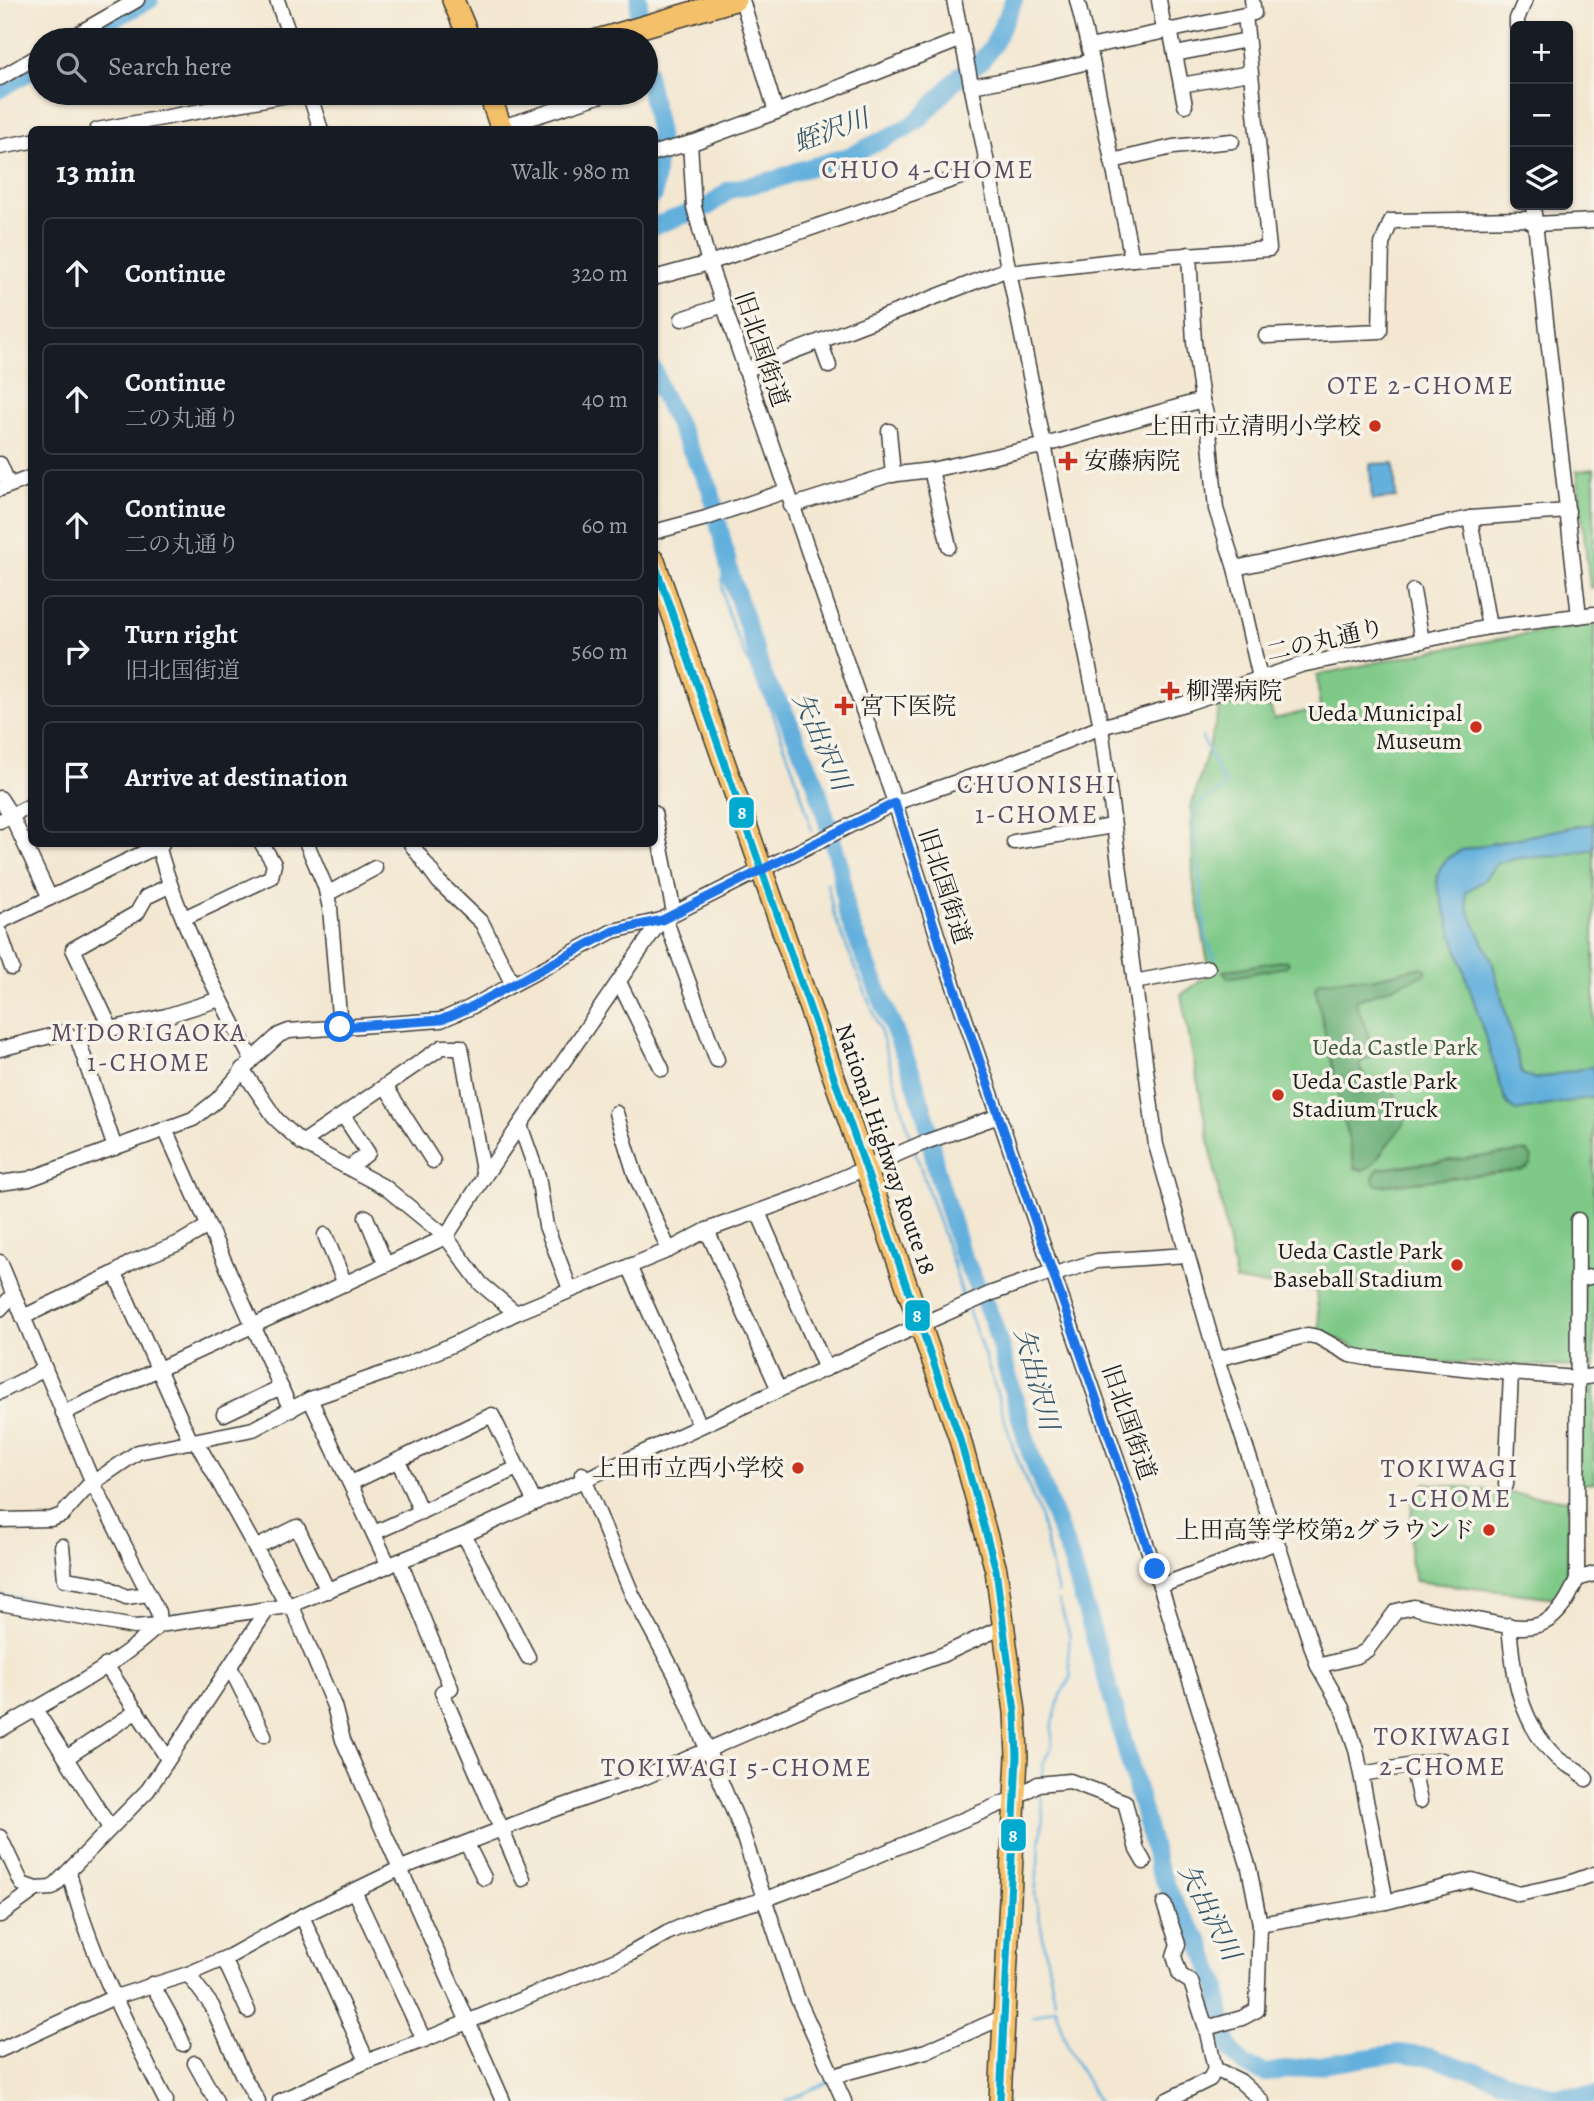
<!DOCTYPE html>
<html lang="en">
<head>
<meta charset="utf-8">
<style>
	:root { --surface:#171b24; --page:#20242c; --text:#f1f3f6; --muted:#9ea1a6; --line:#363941 }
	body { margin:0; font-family:Alegreya,"Noto Serif JP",serif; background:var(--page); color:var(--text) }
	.controls { position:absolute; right:21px; top:21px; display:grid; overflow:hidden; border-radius:10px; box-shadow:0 2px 5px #0004 }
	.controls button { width:63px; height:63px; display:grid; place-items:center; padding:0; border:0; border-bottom:2px solid var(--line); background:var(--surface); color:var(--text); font:35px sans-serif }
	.stop { position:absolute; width:21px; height:21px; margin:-16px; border:5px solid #1a73e8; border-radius:50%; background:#fff }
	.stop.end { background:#1a73e8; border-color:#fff; box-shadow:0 2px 7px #0008 }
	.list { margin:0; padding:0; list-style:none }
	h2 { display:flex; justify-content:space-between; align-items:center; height:91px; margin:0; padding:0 28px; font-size:30px }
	h2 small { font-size:23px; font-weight:400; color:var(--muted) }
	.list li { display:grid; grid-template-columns:46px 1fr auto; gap:21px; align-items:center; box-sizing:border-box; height:112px; margin:0 14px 14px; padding:0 14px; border:2px solid var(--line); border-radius:10px }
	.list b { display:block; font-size:26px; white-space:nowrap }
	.list p { margin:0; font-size:23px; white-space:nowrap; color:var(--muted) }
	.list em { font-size:23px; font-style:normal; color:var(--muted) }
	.icon { flex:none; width:38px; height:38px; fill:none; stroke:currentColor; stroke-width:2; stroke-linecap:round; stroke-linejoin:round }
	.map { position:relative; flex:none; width:1594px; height:2101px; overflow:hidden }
	.search { position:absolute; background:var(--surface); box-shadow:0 2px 5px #0004; left:28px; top:28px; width:630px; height:77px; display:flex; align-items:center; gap:18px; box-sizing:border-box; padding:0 24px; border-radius:38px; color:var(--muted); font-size:26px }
	.panel { position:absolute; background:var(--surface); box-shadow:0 2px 5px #0004; left:28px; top:126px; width:630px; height:721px; border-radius:10px }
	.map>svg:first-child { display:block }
	.green { fill:#7ec987; stroke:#4d7252; stroke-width:2 }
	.forest { fill:#66ad74; stroke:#416448; stroke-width:2 }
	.water { fill:#64b0dd; stroke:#40667c; stroke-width:2 }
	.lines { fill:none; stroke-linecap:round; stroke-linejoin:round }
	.stream { stroke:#64b0dd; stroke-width:2.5 }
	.river { stroke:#64b0dd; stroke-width:18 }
	.minor-casing { stroke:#3c3a37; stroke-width:17 }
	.highway-casing { stroke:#3c3a37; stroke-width:24 }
	.minor { stroke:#fff; stroke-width:14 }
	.highway { stroke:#f4c16b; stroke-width:21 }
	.bus-1-casing { stroke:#f7f3e8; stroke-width:12 }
	.bus-1 { stroke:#00a9ce; stroke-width:7 }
	.route { stroke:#1a73e8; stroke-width:9 }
	.poi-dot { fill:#c8321e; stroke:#f7f3e8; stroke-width:2.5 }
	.labels { text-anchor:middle; stroke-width:7; stroke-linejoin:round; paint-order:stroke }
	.street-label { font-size:24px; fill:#1c1c1c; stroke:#f7f3e8 }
	.poi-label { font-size:24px; fill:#1c1c1c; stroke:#f7f3e8; text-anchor:end }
	.park-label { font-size:24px; fill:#3e5941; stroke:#f7f3e8 }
	.water-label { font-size:26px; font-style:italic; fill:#395769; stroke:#f7f3e8 }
	.neighbourhood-label { font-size:26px; letter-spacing:2px; fill:#5a4c61; stroke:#f7f3e8 }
	.line-badge { stroke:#f7f3e8; stroke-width:2.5 }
	.badge-label { font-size:19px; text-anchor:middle; font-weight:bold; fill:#fff }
</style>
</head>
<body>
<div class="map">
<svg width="1594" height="2101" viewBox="0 0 1594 2101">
	<rect width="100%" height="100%" fill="#f7f3e8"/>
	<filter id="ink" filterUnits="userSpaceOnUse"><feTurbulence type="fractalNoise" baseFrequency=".0143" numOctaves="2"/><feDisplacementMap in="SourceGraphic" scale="14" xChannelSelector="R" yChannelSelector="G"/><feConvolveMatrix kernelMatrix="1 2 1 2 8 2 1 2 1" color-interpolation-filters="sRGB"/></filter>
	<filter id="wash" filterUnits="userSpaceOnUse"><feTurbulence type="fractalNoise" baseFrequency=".00686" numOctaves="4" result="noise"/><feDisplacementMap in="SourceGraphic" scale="28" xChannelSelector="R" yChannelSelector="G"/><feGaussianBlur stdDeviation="1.57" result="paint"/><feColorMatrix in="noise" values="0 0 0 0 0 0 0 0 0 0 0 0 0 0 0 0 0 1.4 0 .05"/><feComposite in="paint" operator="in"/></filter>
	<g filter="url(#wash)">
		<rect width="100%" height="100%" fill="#f3e7d1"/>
		<g class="green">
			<polygon points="1594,469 1594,587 1590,588 1577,471"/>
			<polygon points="1594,623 1594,1483 1579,1483 1580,1367 1407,1361 1366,1352 1320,1331 1316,1291 1236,1281 1181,995 1210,974 1193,879 1191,808 1222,701 1265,689 1274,719 1320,708 1317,675 1435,650"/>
			<polygon points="1426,1483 1569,1500 1567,1586 1556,1598 1416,1581 1410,1561 1412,1499"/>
		</g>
		<g class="forest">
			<polygon points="1286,960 1289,963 1285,967 1228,978 1223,971"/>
			<polygon points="1421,967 1426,969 1426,974 1355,1001 1375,1053 1373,1056 1361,1062 1359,1066 1367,1082 1384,1077 1387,1079 1401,1108 1404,1123 1372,1165 1363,1171 1355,1168 1315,988 1318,982 1350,978 1371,979"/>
			<polygon points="1528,1151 1532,1158 1530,1165 1523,1170 1379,1186 1374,1183 1373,1177 1378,1169"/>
		</g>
		<g class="water">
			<polygon points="1394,463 1396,498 1372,500 1370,464"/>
			<path d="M1594,824V849L1558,856L1520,858L1498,863L1483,881L1466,892L1467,907L1492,961L1522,1074L1536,1079L1594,1066V1097L1516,1111L1509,1106L1505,1099L1438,889C1433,870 1445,858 1462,850L1576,826Z"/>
		</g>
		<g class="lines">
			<g class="stream">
				<path d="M729,566C728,567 723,574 723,575C715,606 762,687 774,717C788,754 802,792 812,831"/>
				<polyline points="1202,737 1225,786 1222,790 1198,804 1194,821 1206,937 1215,959"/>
				<polyline points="827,883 834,915 880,1029 912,1142"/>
				<polyline points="915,1151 965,1300"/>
				<polyline points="953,1260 962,1299"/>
				<polyline points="968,1309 990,1371 1014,1450 1040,1515 1058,1593"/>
				<polyline points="0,1595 135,1619 152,1616"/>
				<polyline points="162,1615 211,1610"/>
				<polyline points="1041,1778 1044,1761 1052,1747 1052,1727 1060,1695 1071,1677 1068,1656 1070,1637 1059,1601"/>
				<polyline points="1040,1788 1043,1814 1035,1894 1055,2001"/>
				<path d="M1056,2007C1062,2042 1080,2070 1098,2101"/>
				<polyline points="1033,2017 1055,2008"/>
				<polyline points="786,2101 831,2081"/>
			</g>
			<g class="river">
				<polyline points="83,40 109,21 150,0"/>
				<polyline points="637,40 639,0"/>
				<polyline points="646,70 659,134 654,195"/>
				<polyline points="0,89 40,66"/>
				<polyline points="654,226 709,206 729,190 777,179 800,170 849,156 901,131 920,119 960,75 980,62 993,46 1014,0"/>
				<polyline points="654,370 660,390 710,488 731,576 765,680 784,711 815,781 840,866 846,910 852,927 913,1076 926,1118 936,1169 960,1249 993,1321 1029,1450 1072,1562 1115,1709 1158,1867 1177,1908 1201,1943 1218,1987 1224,2032 1232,2052 1245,2066 1266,2073 1399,2053 1430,2057 1552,2096 1594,2095"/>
			</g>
		</g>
	</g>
	<g filter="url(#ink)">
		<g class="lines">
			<defs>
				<g id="minor">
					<polyline points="277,0 291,40"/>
					<polyline points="742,0 776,112"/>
					<polyline points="954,0 1101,727 1156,1145 1217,1359 1277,1542 1318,1666 1342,1708 1356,1749 1386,1902"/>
					<polyline points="1077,0 1092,61 1132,259"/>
					<polyline points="1159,0 1164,30"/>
					<polyline points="1517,26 1517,19 1525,0"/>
					<polyline points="1170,29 1185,105"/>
					<polyline points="67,40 137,0"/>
					<polyline points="1089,47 1254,13 1252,0"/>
					<polyline points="1175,54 1247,40"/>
					<polyline points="0,78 40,55"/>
					<polyline points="1181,85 1250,73"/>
					<polyline points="971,86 1034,75 1092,61"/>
					<polyline points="309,93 321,130"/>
					<polyline points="496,129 608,93"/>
					<polyline points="97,130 299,93"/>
					<polyline points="690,143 694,207 709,263 895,803 947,966 1155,1569 1249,1868 1260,1924 1257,2010 1242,2018 1206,2028"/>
					<polyline points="0,147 32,141"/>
					<polyline points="654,153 695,142 776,112 962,39"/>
					<polyline points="1112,161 1173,147 1232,141"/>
					<polyline points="1533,205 1579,616"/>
					<polyline points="1189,254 1194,342 1202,400 1208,421 1216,509 1235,568 1260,678"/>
					<polyline points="1008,273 1132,259 1269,249 1245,15"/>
					<polyline points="654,278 709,263 987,168"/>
					<polyline points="682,319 724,305"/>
					<polyline points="1266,336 1380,331 1382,244 1391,221 1525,219 1536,224 1594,221"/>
					<polyline points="820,341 829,366"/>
					<polyline points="745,370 1008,269"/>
					<polyline points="889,431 893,475"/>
					<polyline points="0,464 9,485"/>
					<polyline points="931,470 949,546"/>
					<polyline points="0,489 32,477"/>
					<polyline points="791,506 889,475 931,470 1042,446 1202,400"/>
					<polyline points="1470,518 1489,627"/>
					<polyline points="654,532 706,518 786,491"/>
					<polyline points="1235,568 1470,518 1568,511"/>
					<polyline points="1413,591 1422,641"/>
					<polyline points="0,798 11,815 50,898"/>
					<polyline points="654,813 674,913"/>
					<polyline points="0,821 32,805"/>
					<polyline points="1014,842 1113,826"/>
					<polyline points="307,844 325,886 330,908 340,1027"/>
					<polyline points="411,844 439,882 482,923 512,983"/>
					<path d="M158,845C178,920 216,991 252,1060"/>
					<polyline points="327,894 375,868"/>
					<polyline points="184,918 271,877 274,864 262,844"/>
					<polyline points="665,918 717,1060"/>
					<polyline points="0,922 162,844"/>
					<polyline points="0,933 12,968"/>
					<polyline points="1134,982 1208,968"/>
					<polyline points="620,984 662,1069"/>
					<polyline points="111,1029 73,949 137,913 146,897 169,886"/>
					<polyline points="0,1049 66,1032"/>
					<polyline points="242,1069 276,1119 302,1143 386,1188 446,1237 481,1284 516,1313"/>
					<polyline points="386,1087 433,1161"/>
					<polyline points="616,1113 635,1174 669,1250"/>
					<polyline points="343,1115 368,1153 349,1168"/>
					<polyline points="520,1125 538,1176 546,1226 570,1289"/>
					<polyline points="165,1129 291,1410"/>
					<polyline points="302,1143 442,1047 461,1047 484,1177"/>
					<polyline points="115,1148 77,1037 166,1016 220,999"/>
					<polyline points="0,1183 29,1179 193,1119 217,1100 252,1060 279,1035 289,1031 441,1020 469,1008 613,931 661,920 895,803 1006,765 1101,727 1184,704 1301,665 1489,627 1594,614"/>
					<polyline points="758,1212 826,1369"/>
					<polyline points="366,1217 386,1265"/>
					<polyline points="707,1230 779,1390"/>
					<polyline points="325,1235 345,1284"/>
					<path d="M0,1262L93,1483L158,1612L159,1625C118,1665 50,1700 0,1730"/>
					<polyline points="629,1266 700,1426"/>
					<polyline points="115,1273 191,1442"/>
					<polyline points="1055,1274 1097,1261 1187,1255"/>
					<polyline points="1577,1280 1594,1276"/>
					<polyline points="0,1309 14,1294"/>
					<polyline points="23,1317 115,1273 130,1263 179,1243 208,1226"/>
					<polyline points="1217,1359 1308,1335 1318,1337 1350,1355 1367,1358 1511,1373 1577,1378 1594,1376"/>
					<polyline points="0,1392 45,1369"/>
					<polyline points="310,1399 389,1566"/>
					<polyline points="63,1413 446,1237 484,1177 661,920"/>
					<polyline points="224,1414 281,1387"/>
					<polyline points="196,1441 286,1603 294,1611 334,1706 343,1740 503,2101"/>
					<polyline points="398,1460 421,1512"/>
					<polyline points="582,1474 632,1594 676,1676 741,1829 797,1997 844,2101"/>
					<polyline points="351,1483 492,1415 535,1503"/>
					<polyline points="1506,1485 1511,1373"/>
					<polyline points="0,1520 51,1519 62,1515 88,1486 138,1452 253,1429 310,1399 399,1368 454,1344 516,1313 669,1250 707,1230 801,1196 923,1143 999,1116"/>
					<polyline points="374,1533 517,1468"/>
					<polyline points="464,1535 528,1657"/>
					<polyline points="62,1546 65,1579 103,1585 126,1597 149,1594"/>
					<polyline points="255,1548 297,1527 328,1591"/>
					<polyline points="400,1562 451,1688 442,1692 523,1879"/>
					<polyline points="1577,1579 1594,1574"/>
					<polyline points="1160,1586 1277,1542"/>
					<polyline points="0,1603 134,1627 159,1625 288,1606 464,1535 920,1325 992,1293 1054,1271"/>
					<path d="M1509,1625C1513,1674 1519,1721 1556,1757C1566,1767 1577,1766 1586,1779"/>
					<polyline points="106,1665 168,1759"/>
					<path d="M1318,1666L1357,1656L1367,1650L1396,1611L1414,1607C1432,1613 1453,1615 1472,1619C1527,1630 1552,1639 1577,1579L1578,1220"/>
					<polyline points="230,1667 264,1735"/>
					<polyline points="35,1709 110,1828"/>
					<polyline points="66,1758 137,1711"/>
					<polyline points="1412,1765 1420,1801"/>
					<polyline points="1362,1774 1442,1760"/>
					<polyline points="0,1837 22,1884 36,1889 52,1888 148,1790 267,1610"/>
					<polyline points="467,1844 484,1878"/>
					<path d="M69,1872C89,1953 128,2027 166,2101"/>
					<polyline points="354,1891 424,2040"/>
					<polyline points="1164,1904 1178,1944 1174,1956 1180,1975 1191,1982 1206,2028 1215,2069 1210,2079 1165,2101"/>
					<polyline points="0,1915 36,1889"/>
					<polyline points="302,1916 367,2061"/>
					<polyline points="1260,1924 1386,1902 1472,1880 1519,1894 1566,1884 1594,1874"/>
					<polyline points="224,1959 248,2011"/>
					<polyline points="188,1974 212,2006 242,2074 258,2101"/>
					<path d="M152,1984C164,2006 174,2020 183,2044"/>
					<polyline points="0,2050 112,1998 188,1974 230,1956 302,1916 401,1868 538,1815 645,1777 852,1687 942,1655 1005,1626"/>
					<polyline points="195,2063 216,2101"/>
					<polyline points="1215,2069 1240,2081 1262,2101"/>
					<polyline points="833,2076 926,2051 1006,2016"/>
					<polyline points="280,2101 367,2061 424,2040 628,1955 667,1933 705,1916 763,1900 836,1873 1015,1798 1038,1784 1070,1781 1125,1802 1137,1850 1144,1862"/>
				</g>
				<g id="highway">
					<polyline points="453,0 470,40"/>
					<polyline points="597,40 735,0"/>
					<polyline points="489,93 502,130"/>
					<polyline points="654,561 959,1436 996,1570 1015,1712 1017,1756 1000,2101"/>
				</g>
			</defs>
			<use href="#minor" class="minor-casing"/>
			<use href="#highway" class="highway-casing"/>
			<use href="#minor" class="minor"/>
			<use href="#highway" class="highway"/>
			<defs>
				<polyline id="bus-1" points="654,561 959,1436 996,1570 1015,1712 1017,1756 1000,2101"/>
			</defs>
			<use href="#bus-1" class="bus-1-casing"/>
			<use href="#bus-1" class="bus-1"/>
		</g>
	</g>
	<g class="lines" filter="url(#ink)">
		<polyline class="route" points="340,1027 441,1020 469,1008 613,931 662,920 895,803 947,966 1155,1569"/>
	</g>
	<g class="poi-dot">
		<circle cx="1375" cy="426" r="7"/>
		<path d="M1064.5 450.5h7v7h7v7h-7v7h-7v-7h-7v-7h7z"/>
		<path d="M1166.5 680.5h7v7h7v7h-7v7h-7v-7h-7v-7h7z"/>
		<path d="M840.5 695.5h7v7h7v7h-7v7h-7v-7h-7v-7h7z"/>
		<circle cx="1476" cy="727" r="7"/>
		<circle cx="1278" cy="1095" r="7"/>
		<circle cx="1457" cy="1265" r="7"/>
		<circle cx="798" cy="1468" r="7"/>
		<circle cx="1489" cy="1530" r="7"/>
	</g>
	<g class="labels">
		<g class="street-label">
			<text transform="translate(762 349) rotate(71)" y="8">旧北国街道</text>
			<text transform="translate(1325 640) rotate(-13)" y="8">二の丸通り</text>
			<text transform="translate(945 886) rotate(72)" y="8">旧北国街道</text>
			<text transform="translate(886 1149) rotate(71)" y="8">National Highway Route 18</text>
			<text transform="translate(1129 1422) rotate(71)" y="8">旧北国街道</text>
		</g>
		<g class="poi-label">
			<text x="1361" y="434">上田市立清明小学校</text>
			<text x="1084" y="469" text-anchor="start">安藤病院</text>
			<text x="1186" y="699" text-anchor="start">柳澤病院</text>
			<text x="860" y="714" text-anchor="start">宮下医院</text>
			<text x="1462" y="721">Ueda Municipal<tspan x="1462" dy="28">Museum</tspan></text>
			<text x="1292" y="1089" text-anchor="start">Ueda Castle Park<tspan x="1292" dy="28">Stadium Truck</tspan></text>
			<text x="1443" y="1259">Ueda Castle Park<tspan x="1443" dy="28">Baseball Stadium</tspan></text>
			<text x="784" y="1476">上田市立西小学校</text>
			<text x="1475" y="1538">上田高等学校第2グラウンド</text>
		</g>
		<g class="park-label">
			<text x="1395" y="1055">Ueda Castle Park</text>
		</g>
		<g class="water-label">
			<text transform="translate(831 130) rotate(-20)" y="9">蛭沢川</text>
			<text transform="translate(822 741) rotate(66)" y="9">矢出沢川</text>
			<text transform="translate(1037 1379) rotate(75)" y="9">矢出沢川</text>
			<text transform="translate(1210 1912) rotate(63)" y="9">矢出沢川</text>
		</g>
		<g class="neighbourhood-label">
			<text x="928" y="178">CHUO 4-CHOME</text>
			<text x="1421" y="394">OTE 2-CHOME</text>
			<text x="1037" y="793">CHUONISHI<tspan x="1037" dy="30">1-CHOME</tspan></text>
			<text x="149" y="1041">MIDORIGAOKA<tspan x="149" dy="30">1-CHOME</tspan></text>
			<text x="1450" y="1477">TOKIWAGI<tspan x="1450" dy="30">1-CHOME</tspan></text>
			<text x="1443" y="1745">TOKIWAGI<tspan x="1443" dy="30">2-CHOME</tspan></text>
			<text x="737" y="1776">TOKIWAGI 5-CHOME</text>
		</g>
	</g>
	<g class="line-badge">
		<rect x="728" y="796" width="27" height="33" rx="7" fill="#00a9ce"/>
		<rect x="904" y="1299" width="27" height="33" rx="7" fill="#00a9ce"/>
		<rect x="1000" y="1818" width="27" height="34" rx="7" fill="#00a9ce"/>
	</g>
	<g class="badge-label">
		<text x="742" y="819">8</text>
		<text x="917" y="1322">8</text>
		<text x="1013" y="1842">8</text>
	</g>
</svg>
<div class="controls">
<button>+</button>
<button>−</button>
<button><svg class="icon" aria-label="layers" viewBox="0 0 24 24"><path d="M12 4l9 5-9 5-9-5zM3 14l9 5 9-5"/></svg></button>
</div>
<div class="stop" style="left:340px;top:1027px"></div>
<div class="stop end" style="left:1155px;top:1569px"></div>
<div class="search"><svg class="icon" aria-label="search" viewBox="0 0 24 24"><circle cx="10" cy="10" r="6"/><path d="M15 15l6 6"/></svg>Search here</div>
<section class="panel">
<h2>13 min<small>Walk · 980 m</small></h2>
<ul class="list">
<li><svg class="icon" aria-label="ahead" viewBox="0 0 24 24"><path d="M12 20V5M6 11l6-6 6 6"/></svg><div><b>Continue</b></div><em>320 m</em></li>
<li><svg class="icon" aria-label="ahead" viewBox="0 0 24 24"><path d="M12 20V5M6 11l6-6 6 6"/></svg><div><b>Continue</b><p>二の丸通り</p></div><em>40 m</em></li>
<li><svg class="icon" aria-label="ahead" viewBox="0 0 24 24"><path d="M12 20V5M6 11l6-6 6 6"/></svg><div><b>Continue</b><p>二の丸通り</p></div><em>60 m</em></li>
<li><svg class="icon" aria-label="right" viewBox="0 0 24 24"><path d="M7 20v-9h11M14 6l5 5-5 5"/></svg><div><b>Turn right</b><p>旧北国街道</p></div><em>560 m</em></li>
<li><svg class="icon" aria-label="arrive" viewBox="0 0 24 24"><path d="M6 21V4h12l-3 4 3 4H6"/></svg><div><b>Arrive at destination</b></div></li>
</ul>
</section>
</div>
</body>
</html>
